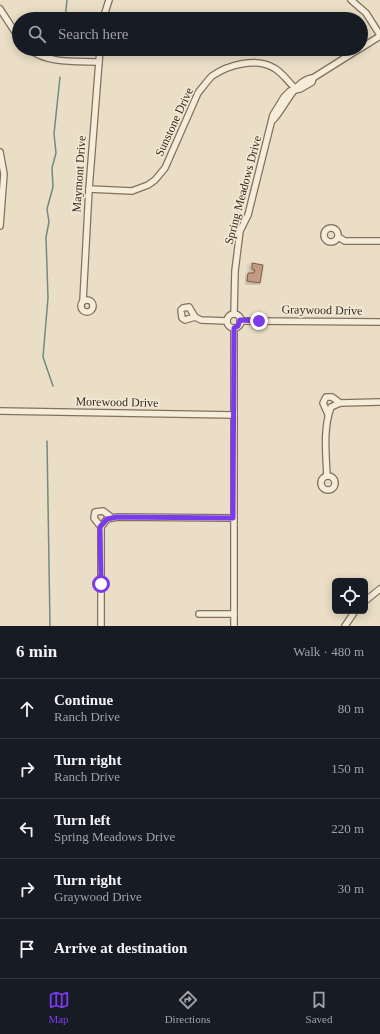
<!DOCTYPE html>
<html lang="en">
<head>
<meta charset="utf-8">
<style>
	:root { --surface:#171b24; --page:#242831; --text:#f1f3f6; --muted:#9ea1a6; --line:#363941; --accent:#7c3aed }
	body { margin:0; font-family:"Times New Roman",serif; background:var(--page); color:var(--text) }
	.controls { position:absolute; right:12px; bottom:12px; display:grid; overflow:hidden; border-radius:6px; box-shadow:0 2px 10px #0003 }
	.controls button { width:36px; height:36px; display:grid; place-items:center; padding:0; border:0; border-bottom:1px solid var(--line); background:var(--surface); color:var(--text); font:20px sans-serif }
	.stop { position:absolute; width:12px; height:12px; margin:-9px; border:3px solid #7c3aed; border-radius:50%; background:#fff }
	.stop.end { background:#7c3aed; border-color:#fff; box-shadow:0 1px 4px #0008 }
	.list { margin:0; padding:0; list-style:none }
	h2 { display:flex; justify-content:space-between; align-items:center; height:52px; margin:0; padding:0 16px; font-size:17px }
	h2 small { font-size:13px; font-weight:400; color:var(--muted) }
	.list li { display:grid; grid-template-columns:26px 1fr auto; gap:12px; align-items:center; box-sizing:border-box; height:60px; padding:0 16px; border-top:1px solid var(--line) }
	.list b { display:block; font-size:15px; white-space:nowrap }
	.list p { margin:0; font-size:13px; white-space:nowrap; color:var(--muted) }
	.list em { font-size:13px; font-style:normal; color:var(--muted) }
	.icon { flex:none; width:22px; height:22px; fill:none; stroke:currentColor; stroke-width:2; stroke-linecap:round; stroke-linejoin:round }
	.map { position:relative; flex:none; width:380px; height:626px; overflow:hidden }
	.search { position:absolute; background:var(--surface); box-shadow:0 2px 10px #0003; left:12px; right:12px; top:12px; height:44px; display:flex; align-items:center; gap:10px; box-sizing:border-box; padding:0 14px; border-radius:22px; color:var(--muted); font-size:15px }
	.sheet { height:352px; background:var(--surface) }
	nav { display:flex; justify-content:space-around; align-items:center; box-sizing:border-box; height:56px; border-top:1px solid var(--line); background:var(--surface); font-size:11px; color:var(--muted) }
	nav a { display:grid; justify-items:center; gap:2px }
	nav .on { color:var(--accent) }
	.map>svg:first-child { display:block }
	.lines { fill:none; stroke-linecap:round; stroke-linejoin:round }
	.stream { stroke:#6f8b83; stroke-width:1.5 }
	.building { fill:#c49b80; stroke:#805b46; filter:url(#shadow) }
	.minor-casing { stroke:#83715e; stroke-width:8 }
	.minor { stroke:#f5ecd9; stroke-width:5.5 }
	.route { stroke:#7c3aed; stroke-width:5 }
	.labels { text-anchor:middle; stroke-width:3.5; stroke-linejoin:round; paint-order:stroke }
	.street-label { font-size:12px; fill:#352a20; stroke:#f2e9d5 }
</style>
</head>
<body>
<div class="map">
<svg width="380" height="626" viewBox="0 0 380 626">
	<defs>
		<filter id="shadow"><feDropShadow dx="-2" dy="2" stdDeviation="2" flood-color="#0004"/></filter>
	</defs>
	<rect width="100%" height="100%" fill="#eadec6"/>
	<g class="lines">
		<g class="stream">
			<polyline points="65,19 67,0"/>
			<polyline points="53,386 43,357 48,298 46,237 49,222 47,209 53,187 52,168 56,153 54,134 60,77"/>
			<polyline points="47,441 50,626"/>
		</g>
	</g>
	<polygon class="building" points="252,263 263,265 260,283 247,281 248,273 254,273 255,270 252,269"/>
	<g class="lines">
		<defs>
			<g id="minor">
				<polyline points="351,0 366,13 380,35"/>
				<polyline points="0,9 19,38"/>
				<polyline points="103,19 109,0"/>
				<polyline points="361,48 380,36"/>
				<path d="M29,49C48,64 77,61 99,62"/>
				<path d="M273,120C285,108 295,79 313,78L359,49"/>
				<polyline points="0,152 4,174 0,226"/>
				<path d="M89,189L132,191L148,185L155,180L165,168L198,93C203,87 207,81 212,76C228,65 256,57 274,68C283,73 288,82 296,89"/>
				<circle cx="331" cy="235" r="7"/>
				<polyline points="338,237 345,241 380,241"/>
				<circle cx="87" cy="306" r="6"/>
				<polyline points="83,301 89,189 100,49"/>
				<polyline points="234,314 235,271 240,231 248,215 273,115 284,97 290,91 300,89 312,82 313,78"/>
				<circle cx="234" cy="321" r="7"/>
				<polyline points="195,317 189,307 183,308 181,310 182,318 185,320 195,317 201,320 227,321"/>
				<polyline points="240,321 380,322"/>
				<polyline points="0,411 234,415"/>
				<polyline points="328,414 323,403 326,397 332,397 340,403"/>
				<circle cx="328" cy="483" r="7"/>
				<path d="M327,476C326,454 323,428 331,407L340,403L380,402"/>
				<polyline points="101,527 94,518 95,512 103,511 111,517"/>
				<polyline points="365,601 380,589"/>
				<polyline points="199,614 234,614"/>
				<polyline points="101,626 101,527 107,519 117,517 233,518"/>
				<polyline points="234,626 234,328"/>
				<polyline points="345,626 355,611"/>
			</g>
		</defs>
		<use href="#minor" class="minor-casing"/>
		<use href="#minor" class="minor"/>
	</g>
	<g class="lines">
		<polyline class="route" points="101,584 100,527 107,519 117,517 233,518 234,328 238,326 240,320 259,321"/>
	</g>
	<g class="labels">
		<g class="street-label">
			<text transform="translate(174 122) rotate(-65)" y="4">Sunstone Drive</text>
			<text transform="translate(79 174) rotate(-86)" y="4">Maymont Drive</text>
			<text transform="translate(243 190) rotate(-75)" y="4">Spring Meadows Drive</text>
			<text transform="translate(322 310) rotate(1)" y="4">Graywood Drive</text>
			<text transform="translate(117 402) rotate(1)" y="4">Morewood Drive</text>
		</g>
	</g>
</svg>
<div class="controls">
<button><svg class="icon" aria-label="locate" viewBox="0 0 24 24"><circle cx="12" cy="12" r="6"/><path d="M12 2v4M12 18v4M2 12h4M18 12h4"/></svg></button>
</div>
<div class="stop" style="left:101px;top:584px"></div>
<div class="stop end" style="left:259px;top:321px"></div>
<div class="search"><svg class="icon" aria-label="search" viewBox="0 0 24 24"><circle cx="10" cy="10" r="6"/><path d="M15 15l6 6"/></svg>Search here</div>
</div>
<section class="sheet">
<h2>6 min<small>Walk · 480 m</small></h2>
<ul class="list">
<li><svg class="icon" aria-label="ahead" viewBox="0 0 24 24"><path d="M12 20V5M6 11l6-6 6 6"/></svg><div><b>Continue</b><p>Ranch Drive</p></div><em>80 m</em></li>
<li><svg class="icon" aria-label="right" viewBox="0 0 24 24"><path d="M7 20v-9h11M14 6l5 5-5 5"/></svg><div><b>Turn right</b><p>Ranch Drive</p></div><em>150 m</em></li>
<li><svg class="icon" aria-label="left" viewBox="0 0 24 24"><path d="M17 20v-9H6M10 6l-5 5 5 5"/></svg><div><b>Turn left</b><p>Spring Meadows Drive</p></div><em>220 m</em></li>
<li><svg class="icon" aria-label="right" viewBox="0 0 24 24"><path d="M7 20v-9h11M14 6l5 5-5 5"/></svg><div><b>Turn right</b><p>Graywood Drive</p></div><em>30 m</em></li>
<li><svg class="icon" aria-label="arrive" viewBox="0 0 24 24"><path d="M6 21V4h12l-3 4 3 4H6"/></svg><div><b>Arrive at destination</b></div></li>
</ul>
</section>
<nav>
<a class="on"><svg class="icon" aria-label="map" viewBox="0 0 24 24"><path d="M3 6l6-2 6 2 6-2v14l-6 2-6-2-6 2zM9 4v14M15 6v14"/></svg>Map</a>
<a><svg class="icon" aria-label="directions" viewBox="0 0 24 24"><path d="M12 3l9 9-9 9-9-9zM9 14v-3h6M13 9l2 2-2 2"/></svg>Directions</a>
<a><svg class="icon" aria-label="saved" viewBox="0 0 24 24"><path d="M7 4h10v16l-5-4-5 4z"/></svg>Saved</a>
</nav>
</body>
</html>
